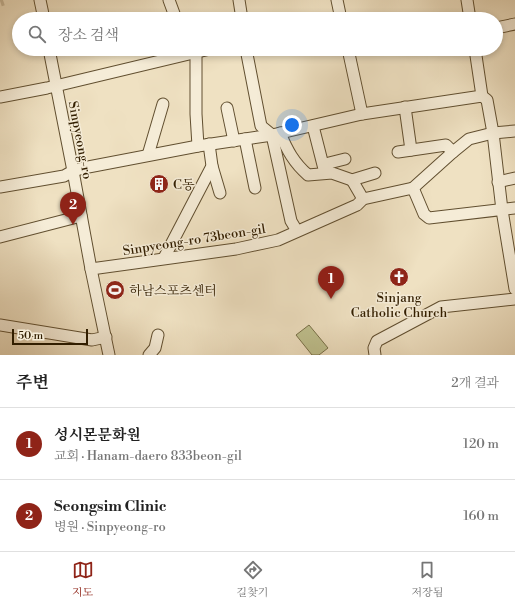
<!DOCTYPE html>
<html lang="ko">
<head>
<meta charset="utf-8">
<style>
	:root { --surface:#fff; --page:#f6f6f6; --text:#222; --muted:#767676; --line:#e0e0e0; --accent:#8f2418 }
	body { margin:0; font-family:"Libre Bodoni","Noto Serif KR",serif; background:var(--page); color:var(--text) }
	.scale { position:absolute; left:12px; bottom:10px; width:76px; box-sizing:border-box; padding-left:4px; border:2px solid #321e00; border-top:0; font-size:11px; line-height:14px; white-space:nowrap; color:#321e00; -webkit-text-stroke:3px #f5ecd7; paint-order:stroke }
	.you { position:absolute; left:292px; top:125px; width:14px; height:14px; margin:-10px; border:3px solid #fff; border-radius:50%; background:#1a73e8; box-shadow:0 0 0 6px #1a73e833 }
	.badge { display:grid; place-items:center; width:26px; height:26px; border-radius:50%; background:var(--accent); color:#fff; font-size:13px; font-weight:700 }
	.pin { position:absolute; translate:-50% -33px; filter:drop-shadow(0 1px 2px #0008) }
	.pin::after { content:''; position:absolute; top:21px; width:14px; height:12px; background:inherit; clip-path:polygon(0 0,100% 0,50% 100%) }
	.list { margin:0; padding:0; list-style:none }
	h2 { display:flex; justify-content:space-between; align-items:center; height:52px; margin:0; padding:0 16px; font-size:17px }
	h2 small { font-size:13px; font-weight:400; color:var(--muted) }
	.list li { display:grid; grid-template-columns:26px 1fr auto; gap:12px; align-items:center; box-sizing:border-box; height:72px; padding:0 16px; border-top:1px solid var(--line) }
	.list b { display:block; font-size:15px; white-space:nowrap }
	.list p { margin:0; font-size:13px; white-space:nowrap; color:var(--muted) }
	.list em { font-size:13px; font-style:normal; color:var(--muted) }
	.icon { flex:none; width:22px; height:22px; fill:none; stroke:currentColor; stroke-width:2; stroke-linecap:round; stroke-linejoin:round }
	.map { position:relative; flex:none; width:515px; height:355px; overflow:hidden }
	.search { position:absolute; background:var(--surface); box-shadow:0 2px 6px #0003; left:12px; right:12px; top:12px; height:44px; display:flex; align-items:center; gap:10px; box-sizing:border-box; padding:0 14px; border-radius:22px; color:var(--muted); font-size:15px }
	.sheet { height:196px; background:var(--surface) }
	nav { display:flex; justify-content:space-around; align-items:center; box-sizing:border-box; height:56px; border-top:1px solid var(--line); background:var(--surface); font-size:11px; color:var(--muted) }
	nav a { display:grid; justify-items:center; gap:2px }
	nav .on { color:var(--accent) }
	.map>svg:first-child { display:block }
	.green { fill:#bfc18f; stroke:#787048 }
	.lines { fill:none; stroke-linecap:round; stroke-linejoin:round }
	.minor-tunnel { stroke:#c9ba9b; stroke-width:11; stroke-dasharray:11 5.5; stroke-linecap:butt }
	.minor-casing { stroke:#614f30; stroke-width:13 }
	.minor { stroke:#f5ecd7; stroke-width:11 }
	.labels { text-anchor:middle; stroke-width:3; stroke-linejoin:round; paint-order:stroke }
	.street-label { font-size:13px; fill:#321e00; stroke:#f5ecd7 }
	.poi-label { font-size:13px; fill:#321e00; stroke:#f5ecd7; text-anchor:start }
</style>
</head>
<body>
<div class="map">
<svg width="515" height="355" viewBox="0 0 515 355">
	<rect width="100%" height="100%" fill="#efe1c2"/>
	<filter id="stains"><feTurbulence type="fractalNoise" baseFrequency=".005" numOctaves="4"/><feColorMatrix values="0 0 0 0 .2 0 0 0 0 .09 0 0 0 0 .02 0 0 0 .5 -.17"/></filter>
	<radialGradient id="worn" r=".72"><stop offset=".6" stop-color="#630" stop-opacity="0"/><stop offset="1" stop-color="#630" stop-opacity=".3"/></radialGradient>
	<polygon class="green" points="309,325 328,348 319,355 312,355 296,335"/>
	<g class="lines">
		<polyline class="minor-tunnel" points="0,1 3,0"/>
		<defs>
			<g id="minor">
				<polyline points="40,0 44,19"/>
				<polyline points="169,0 176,19"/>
				<polyline points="239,0 242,19"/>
				<polyline points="337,0 341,19"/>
				<polyline points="467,0 470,19"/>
				<polyline points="496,28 515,24"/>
				<polyline points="49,49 73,171 91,269 109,355"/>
				<polyline points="195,49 196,52 196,114 198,146"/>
				<polyline points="246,49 261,126 272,135 291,221 297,231"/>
				<polyline points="348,49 362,114"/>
				<polyline points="475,49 482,96 487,100 493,133 502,210 515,289"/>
				<polyline points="0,97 47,88 210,49"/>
				<polyline points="405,107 411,150"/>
				<polyline points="227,108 234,141"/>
				<polyline points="313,126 325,173 329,163 345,159"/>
				<path d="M280,133C287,150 294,163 308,175L332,173L352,180"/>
				<polyline points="245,139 255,188"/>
				<polyline points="398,152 446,145 453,152"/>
				<polyline points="148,155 163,104"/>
				<polyline points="212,166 220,193"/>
				<polyline points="498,182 515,178"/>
				<polyline points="0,187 64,176 73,171 83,168 198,146 272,135 362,114 482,96"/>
				<polyline points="413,188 453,152 469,139 493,133 515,131"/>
				<polyline points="363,199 352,180 375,173"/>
				<polyline points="0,237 81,216"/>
				<polyline points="164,258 212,166 209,144"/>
				<polyline points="91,269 236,249 278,240 357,205 363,199 413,188 424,214 429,218 515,208"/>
				<polyline points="0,325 92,340 106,337"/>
				<polyline points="149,355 155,348 158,335"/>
				<polyline points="375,355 374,348 377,341 441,307 515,299"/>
			</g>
		</defs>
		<use href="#minor" class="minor-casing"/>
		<use href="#minor" class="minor"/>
	</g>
	<defs>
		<symbol id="building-disc" viewBox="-11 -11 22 22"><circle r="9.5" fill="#8f2418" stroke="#f5ecd7"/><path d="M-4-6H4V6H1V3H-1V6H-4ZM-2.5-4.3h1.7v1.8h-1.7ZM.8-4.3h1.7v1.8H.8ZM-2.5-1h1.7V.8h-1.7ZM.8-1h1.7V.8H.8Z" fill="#fff"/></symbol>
		<symbol id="church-disc" viewBox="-11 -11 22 22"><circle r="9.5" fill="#8f2418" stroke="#f5ecd7"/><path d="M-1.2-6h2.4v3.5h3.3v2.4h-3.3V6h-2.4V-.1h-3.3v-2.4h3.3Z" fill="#fff"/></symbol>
		<symbol id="stadium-disc" viewBox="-11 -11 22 22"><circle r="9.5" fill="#8f2418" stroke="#f5ecd7"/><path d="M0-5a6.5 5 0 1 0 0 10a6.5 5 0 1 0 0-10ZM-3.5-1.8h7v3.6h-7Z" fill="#fff"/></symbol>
	</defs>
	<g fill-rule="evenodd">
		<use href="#building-disc" x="148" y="173" width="22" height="22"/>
		<use href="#church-disc" x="388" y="266" width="22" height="22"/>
		<use href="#stadium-disc" x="104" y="279" width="22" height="22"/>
	</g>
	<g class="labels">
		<g class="street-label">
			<text transform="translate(81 140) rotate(79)" y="5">Sinpyeong-ro</text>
			<text transform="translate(194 239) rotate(-9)" y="5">Sinpyeong-ro 73beon-gil</text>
		</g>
		<g class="poi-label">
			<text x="173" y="189">C동</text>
			<text x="129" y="295">하남스포츠센터</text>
			<text x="399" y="302" text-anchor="middle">Sinjang<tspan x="399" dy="15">Catholic Church</tspan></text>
		</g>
	</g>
	<rect width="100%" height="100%" filter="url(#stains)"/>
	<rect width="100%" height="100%" fill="url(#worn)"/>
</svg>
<div class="scale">50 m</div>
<div class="you"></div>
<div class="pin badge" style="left:331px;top:299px">1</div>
<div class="pin badge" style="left:73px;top:225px">2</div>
<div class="search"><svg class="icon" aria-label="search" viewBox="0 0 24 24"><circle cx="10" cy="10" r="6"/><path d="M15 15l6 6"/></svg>장소 검색</div>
</div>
<section class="sheet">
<h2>주변<small>2개 결과</small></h2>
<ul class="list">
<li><span class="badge">1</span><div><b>성시몬문화원</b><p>교회 · Hanam-daero 833beon-gil</p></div><em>120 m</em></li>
<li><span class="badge">2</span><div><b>Seongsim Clinic</b><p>병원 · Sinpyeong-ro</p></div><em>160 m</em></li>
</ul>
</section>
<nav>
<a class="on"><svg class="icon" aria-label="map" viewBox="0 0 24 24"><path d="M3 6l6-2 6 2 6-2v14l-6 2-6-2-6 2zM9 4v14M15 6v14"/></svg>지도</a>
<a><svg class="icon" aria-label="directions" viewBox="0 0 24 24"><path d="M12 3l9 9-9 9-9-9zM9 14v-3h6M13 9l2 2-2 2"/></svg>길찾기</a>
<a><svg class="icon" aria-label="saved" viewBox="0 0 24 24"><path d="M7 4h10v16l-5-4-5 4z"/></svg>저장됨</a>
</nav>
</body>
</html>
